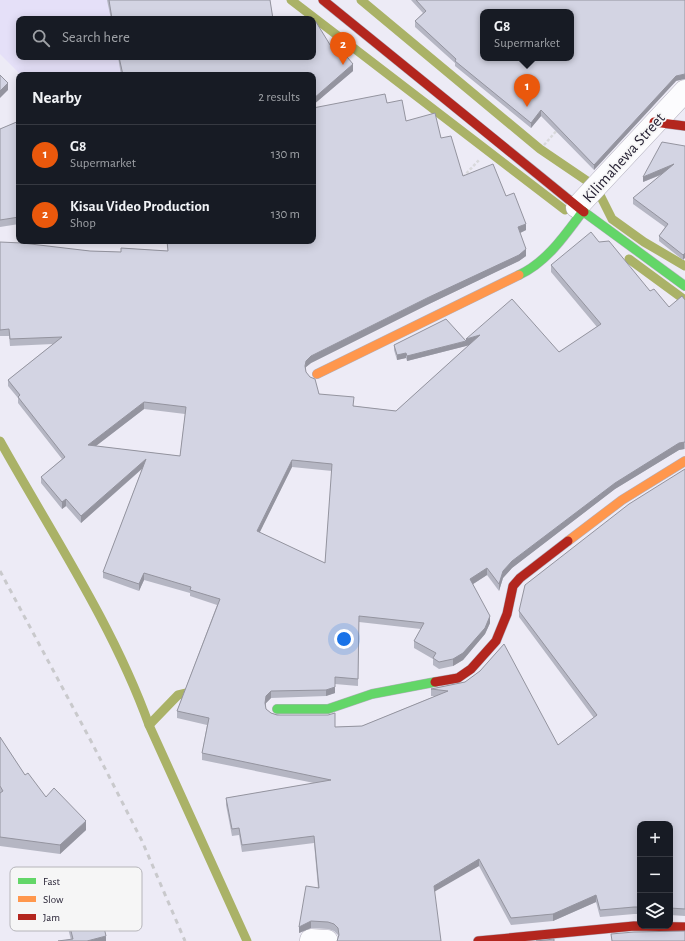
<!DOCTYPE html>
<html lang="en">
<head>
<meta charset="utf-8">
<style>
	:root { --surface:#171b24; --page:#20242c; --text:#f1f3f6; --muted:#9ea1a6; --line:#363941; --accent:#ea580c }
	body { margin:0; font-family:"Alegreya Sans",sans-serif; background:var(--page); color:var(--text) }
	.controls { position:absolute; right:12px; bottom:12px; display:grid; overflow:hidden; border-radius:8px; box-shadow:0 2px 10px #0003 }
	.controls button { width:36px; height:36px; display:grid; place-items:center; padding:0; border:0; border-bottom:1px solid var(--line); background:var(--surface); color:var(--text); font:20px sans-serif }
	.you { position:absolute; left:344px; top:639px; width:14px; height:14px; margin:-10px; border:3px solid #fff; border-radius:50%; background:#1a73e8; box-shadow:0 0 0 6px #1a73e833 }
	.badge { display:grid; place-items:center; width:26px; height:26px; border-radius:50%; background:var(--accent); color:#fff; font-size:13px; font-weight:700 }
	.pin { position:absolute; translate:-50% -33px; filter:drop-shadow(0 1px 2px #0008) }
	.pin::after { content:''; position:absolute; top:21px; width:14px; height:12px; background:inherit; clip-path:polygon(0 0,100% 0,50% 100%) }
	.popup { position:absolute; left:480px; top:9px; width:94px; height:52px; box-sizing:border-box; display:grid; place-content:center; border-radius:8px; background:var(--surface); filter:drop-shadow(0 1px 3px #0005); font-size:13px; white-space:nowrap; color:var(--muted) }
	.popup b { font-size:15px; color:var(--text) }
	.popup::after { content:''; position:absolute; left:50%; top:100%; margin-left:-8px; border:8px solid transparent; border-top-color:var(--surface) }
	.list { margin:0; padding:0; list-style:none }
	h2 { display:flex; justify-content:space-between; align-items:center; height:52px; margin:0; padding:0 16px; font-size:17px }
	h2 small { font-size:13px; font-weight:400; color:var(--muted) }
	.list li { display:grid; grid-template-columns:26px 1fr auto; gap:12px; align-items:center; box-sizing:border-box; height:60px; padding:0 16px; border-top:1px solid var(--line) }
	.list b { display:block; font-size:15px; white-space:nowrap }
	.list p { margin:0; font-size:13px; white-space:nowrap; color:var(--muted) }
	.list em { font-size:13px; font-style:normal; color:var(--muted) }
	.icon { flex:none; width:22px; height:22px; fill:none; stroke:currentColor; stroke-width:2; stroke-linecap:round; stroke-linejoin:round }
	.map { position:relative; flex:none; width:685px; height:941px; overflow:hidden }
	.search { position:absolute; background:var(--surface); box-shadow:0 2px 10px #0003; left:16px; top:16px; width:300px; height:44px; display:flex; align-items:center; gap:10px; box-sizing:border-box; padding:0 14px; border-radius:8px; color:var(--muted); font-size:15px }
	.panel { position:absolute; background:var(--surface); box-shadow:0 2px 10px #0003; left:16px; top:72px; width:300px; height:172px; border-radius:8px }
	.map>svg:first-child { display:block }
	.built { fill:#e5e0f8 }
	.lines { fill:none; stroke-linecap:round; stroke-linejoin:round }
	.stream { stroke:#aab267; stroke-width:9 }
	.street-casing { stroke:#b3b0bd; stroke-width:23 }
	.fast-casing { stroke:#b3b0bd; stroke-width:10 }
	.slow-casing { stroke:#b3b0bd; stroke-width:10 }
	.jam-casing { stroke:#b3b0bd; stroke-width:10 }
	.path { stroke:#d9d9dc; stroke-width:2.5; stroke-dasharray:3 2; stroke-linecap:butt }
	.street { stroke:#fcfcfe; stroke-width:22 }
	.fast { stroke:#63d668; stroke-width:9 }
	.slow { stroke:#ff974d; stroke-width:9 }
	.jam { stroke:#b3261e; stroke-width:9 }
	.rail { stroke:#c9c9cc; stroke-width:3; stroke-dasharray:5 5; stroke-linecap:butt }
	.wall { fill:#b5b6c3; fill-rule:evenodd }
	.shaded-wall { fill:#94949f }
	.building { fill:#d3d4e3; stroke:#94949f; fill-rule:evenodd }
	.labels { text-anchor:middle; stroke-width:3.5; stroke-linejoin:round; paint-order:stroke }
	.street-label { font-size:16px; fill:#211c2f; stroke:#f6f6f6 }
	.key { fill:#f6f6f6; stroke:#b6b5ba; stroke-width:1 }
	.key-label { font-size:11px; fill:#211c2f }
</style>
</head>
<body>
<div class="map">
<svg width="685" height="941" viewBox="0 0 685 941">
	<rect width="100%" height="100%" fill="#edebf6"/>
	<polygon class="built" points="0,0 149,0 154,19 19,19 19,57 164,57 168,75 21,75 0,54"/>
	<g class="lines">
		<g class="stream">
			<polyline points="291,0 565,210"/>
			<polyline points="361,0 540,149 596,187 612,219 644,242 685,266"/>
			<polyline points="629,259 685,300"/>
			<path d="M0,441C52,534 113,625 149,725L247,941"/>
			<polyline points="149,725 178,695 195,691"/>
		</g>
		<defs>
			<g id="street">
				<polyline points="577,207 685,91"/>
				<polyline points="311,940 327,941"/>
			</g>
			<g id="fast">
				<polyline points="584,212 685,286"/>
				<path d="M519,275C547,262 565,235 583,211"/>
				<polyline points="277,709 328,709 372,694 435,682"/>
			</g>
			<g id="slow">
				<polyline points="317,374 519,275"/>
				<polyline points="568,541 622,500 685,461"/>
			</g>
			<g id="jam">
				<polyline points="323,0 584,212"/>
				<polyline points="654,122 685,126"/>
				<polyline points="435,682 458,678 471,669 496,641 507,614 513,586 520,578 568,541"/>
				<polyline points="478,941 634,926 685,927"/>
			</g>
		</defs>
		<use href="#street" class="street-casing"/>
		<use href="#fast" class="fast-casing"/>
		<use href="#slow" class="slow-casing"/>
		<use href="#jam" class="jam-casing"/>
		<g class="path">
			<polyline points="544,145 558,129"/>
			<polyline points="463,177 480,159"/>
		</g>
		<use href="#street" class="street"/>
		<use href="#fast" class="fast"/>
		<use href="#slow" class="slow"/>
		<use href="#jam" class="jam"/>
		<polyline class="rail" points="0,571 92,743 142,841 185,941"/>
	</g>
	<g class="wall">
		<polygon points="107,0 270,0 273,19 111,19"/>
		<polygon points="411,0 685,0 676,81 594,170 541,116 531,128 455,66 455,63 415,27 415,21 423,13"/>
		<polygon points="332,48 353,71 313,105 313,75 121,75 118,57 313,57"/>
		<path d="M387,103L406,121L441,138L463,176L506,196L526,230L520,233L526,256L519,261L427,305L311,363L306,367L305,371L306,372L319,394L354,406L396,411L469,345L466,346V339L559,352L597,327L551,272V265L599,242L650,291L669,307L685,300V449L679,450L615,489L512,568L503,578L499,591L487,575L473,584L490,623L485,634L463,660L453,666L439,669L433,665V659L414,648V641L421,629L359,622L358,686L335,684V693L326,696L271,698L266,703L265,706L266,709L271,713L335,727L362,726L435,696H431V689L465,682L558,745L594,718L519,617V611L685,469V916L670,915V824H640V914H634L600,917L596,902L553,921L511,925L479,866L339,938L338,935L334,931L328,929L311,928L299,933L318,888L314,843L242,852L239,835L232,836L226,805V798L314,783L202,760V753L207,725L177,718V711L217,605L190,596V593L144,580L139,591L103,578V572L142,469L81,523L66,506L62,509L41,483V477L62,459L18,403V398L8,386V380L53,344L10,346L9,336H0V242L90,251L121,252V248L168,251L167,241H313ZM144,409L185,414L180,456L96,446ZM292,467L332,471L325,563L259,533Z"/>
		<polygon points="19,121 19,224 0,227 0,129"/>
		<polygon points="685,146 683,260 659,241 659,236 665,227 633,204 633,198 661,175 643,182"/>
		<polygon points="394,345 466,346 407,361 406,358 397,360 394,350"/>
		<polygon points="0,737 25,775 46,797 86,830 60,854 0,846"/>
		<polygon points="67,915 106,941 71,940 67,924"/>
	</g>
	<g class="shaded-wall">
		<polygon points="353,64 353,71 313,105 313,99"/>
		<polygon points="685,74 685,79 676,81 594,170 594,165 676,76"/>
		<polygon points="8,83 8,90 0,98 0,91"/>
		<polygon points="541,110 541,116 531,128 531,123"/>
		<polygon points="674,164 674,169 643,182 643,177"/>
		<polygon points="526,224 526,230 518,234 518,227"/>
		<polygon points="526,249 526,256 519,261 427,305 311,363 306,367 305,373 305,366 306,361 311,356"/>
		<polygon points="685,253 685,258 683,260 683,255"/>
		<polygon points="480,335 480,342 466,346 466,339"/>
		<polygon points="466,341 466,346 407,361 407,356"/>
		<polygon points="406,353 406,358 397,360 397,355"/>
		<polygon points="144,402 144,409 88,452 88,445"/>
		<polygon points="684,442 684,449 679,450 615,489 512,568 503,578 499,591 499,584 503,571 512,561 615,483 679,443"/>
		<polygon points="146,459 146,465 81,523 81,516"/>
		<polygon points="292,460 292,467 257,538 257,531"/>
		<polygon points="66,499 66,506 62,509 62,502"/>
		<polygon points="487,568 487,575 470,586 470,579"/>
		<polygon points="144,573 144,580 139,591 139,584"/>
		<polygon points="490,616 490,623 485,634 463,660 453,666 453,659"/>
		<polygon points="335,687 335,693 326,696 326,690"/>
		<polygon points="271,691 271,698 266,703 265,709 265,703 266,696"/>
		<polygon points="86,821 86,830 60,854 60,845"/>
		<polygon points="479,859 479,866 434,892 434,886"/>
		<polygon points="596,895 596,902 553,921 553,914"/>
		<polygon points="311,921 311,928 299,933 299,927"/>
		<polygon points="106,936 106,941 87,941"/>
	</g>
	<g class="building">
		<polygon points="109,0 270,0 273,19 112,19"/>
		<path d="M416,0H685V74L676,76L594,165L541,110L531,123L455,61L456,59L415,21L426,11ZM483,12H571V58H483Z"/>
		<polygon points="316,22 332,48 337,45 353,64 313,99 313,75 123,75 119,57 313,57 313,24"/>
		<polygon points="0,75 8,83 0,91"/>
		<path d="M385,94L387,103L402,100L406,121L435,113L441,138L451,136L463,176L493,164L506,196L514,193L526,224L518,227L526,249L519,255L427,298L311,356L306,361L305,366L306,372L310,377L315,379L319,394L354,397L353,406L396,411L480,335L466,339L512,299L559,352L601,324L551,265L591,232L599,242L609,241L650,291L654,289L669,307L682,296L685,300V442L679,443L615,483L512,561L503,571L499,584L487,568L470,579L490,616L485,628L463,653L453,659L439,662L433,658L436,653L414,641L424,623L359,616L358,679L335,677V687L326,690L271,691L266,696L265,703L266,709L271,713L277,715H328L335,713V727L362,726L448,691L431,689L465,682L480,671L504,644L558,745L597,715L519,611L525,585L629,504L685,469V909L670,908V824H640V907H634L600,910L596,895L553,914L511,918L479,859L434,886L441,941H337L339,935L338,928L334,924L328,922L311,921L299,927L306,886L319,888L314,836L242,845L239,828L232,829L226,798L331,780L202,753L209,718L177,711L220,599L190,590L191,587L144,573L139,584L103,572L146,459L81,516L66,499L62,502L41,477L65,457L18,397L20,395L8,380L62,337L10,339L9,329L0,330V242L22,243L90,251L121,252V248L168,251L167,241H313V108ZM144,402L186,407L180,456L88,445ZM292,460L332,464L325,563L257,531Z"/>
		<polygon points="19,121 19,217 0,220 0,129"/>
		<polygon points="662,142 685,146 685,253 683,255 659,236 668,224 633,198 674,164 643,177"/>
		<polygon points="446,319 466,341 407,356 406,353 397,355 394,345"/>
		<polygon points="0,737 25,775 28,773 46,797 54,788 86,821 60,845 0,837 0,793 3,791 0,786"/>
		<polygon points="100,910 106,936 87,941 58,941 73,939 67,915"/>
		<polygon points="685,931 685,941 612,941 611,934 634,932"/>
		<polygon points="554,939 554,941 536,941"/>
	</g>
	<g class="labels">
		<g class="street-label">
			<text transform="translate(623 157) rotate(-48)" y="6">Kilimahewa Street</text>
		</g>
	</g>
	<rect x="10" y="867" width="132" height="64" rx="6" class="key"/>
	<rect x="18" y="878" width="18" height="6" fill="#63d668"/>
	<rect x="18" y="896" width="18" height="6" fill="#ff974d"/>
	<rect x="18" y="914" width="18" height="6" fill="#b3261e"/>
	<g class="key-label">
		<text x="43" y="885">Fast</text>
		<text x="43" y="903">Slow</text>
		<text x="43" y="921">Jam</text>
	</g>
</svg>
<div class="controls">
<button>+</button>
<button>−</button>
<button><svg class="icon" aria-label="layers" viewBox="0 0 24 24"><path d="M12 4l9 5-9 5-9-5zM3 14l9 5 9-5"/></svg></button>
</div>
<div class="you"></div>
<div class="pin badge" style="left:527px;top:107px">1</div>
<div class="popup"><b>G8</b>Supermarket</div>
<div class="pin badge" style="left:343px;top:65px">2</div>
<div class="search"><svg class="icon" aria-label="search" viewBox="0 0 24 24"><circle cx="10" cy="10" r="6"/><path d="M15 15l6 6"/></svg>Search here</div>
<section class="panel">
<h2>Nearby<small>2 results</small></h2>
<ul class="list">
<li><span class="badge">1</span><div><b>G8</b><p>Supermarket</p></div><em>130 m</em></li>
<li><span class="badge">2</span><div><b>Kisau Video Production</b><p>Shop</p></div><em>130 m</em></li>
</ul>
</section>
</div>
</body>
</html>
